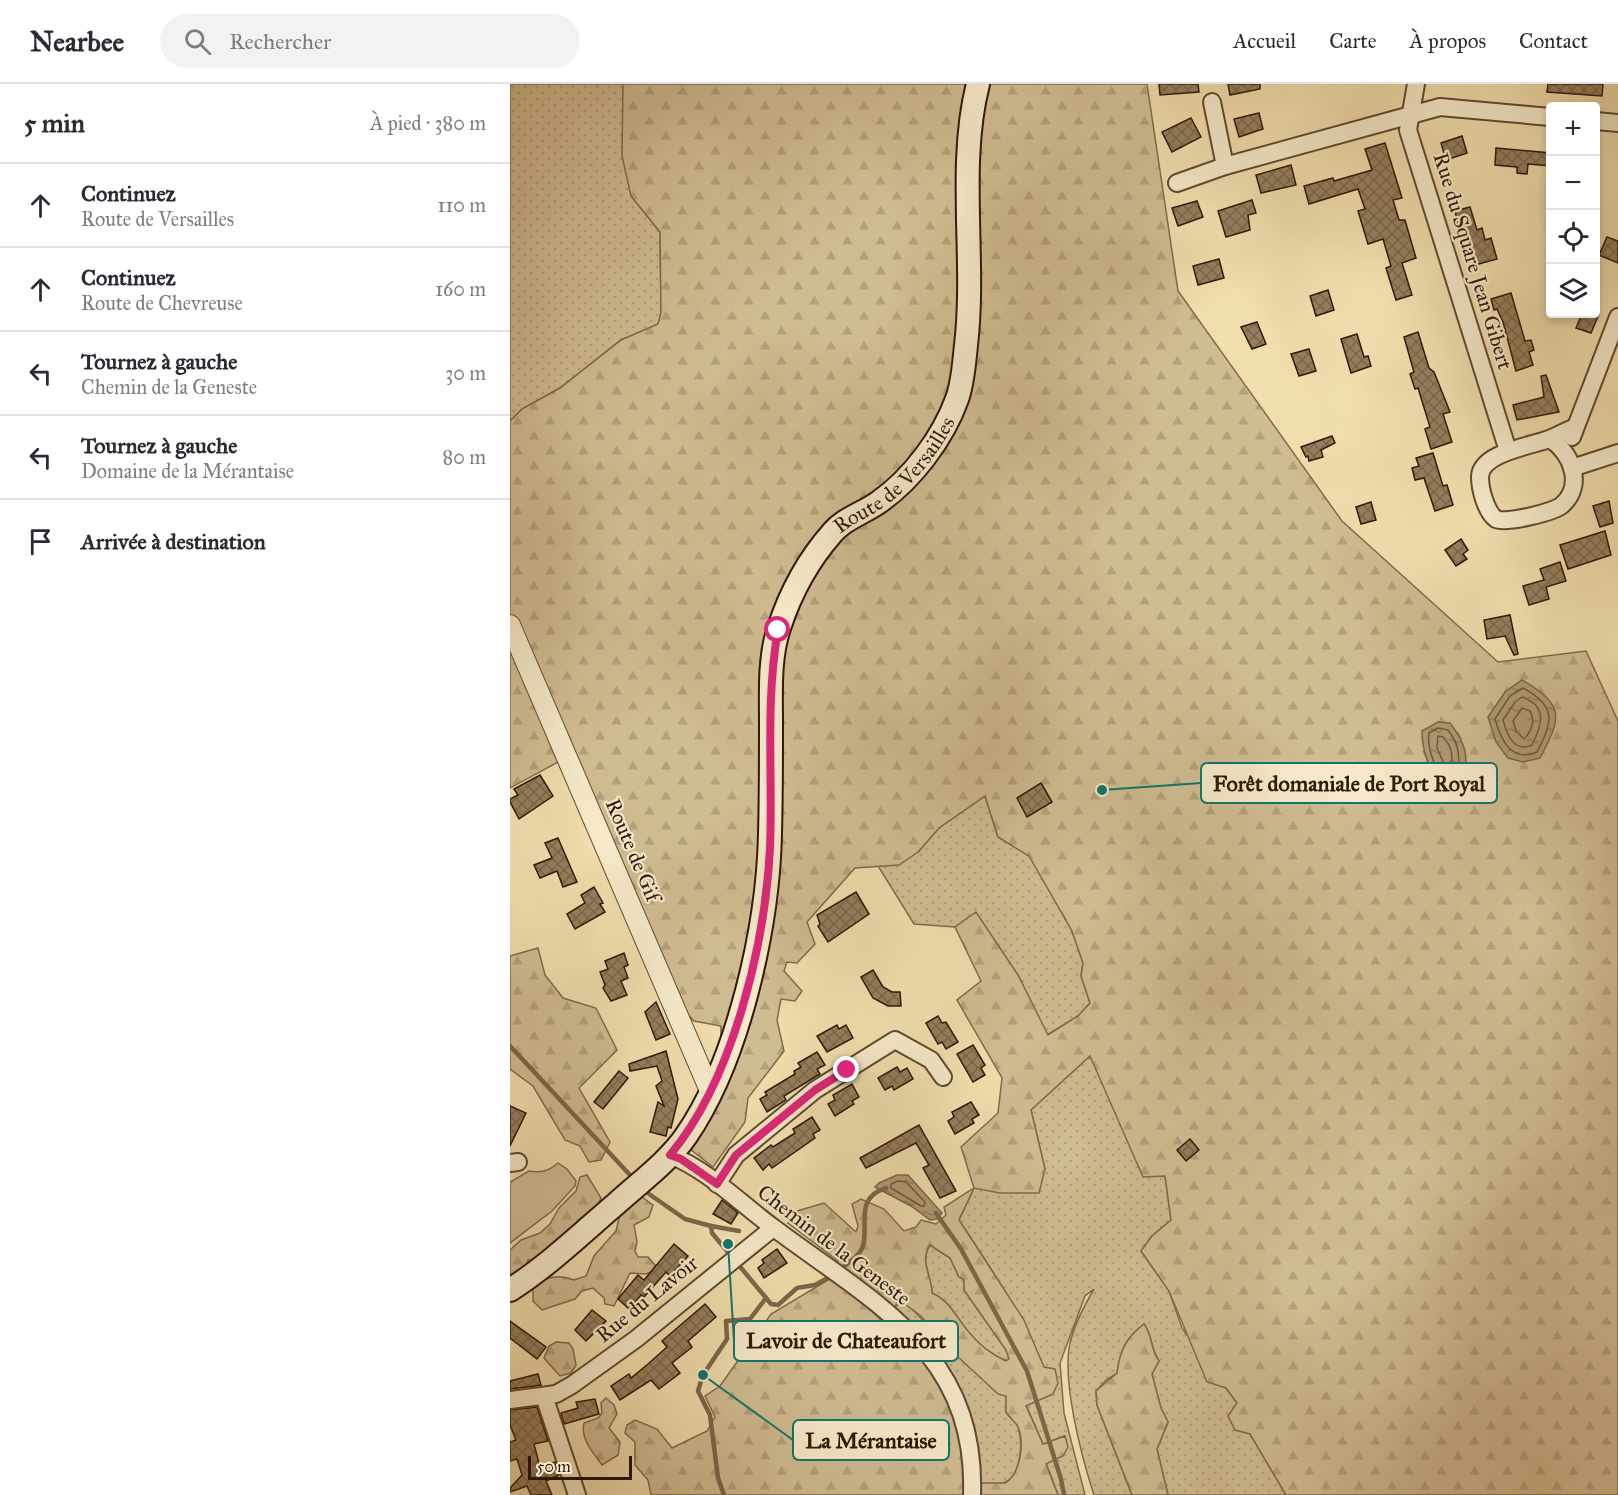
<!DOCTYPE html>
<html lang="fr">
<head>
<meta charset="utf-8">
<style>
	:root { --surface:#fff; --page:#f2f2f3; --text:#2b2b33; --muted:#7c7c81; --line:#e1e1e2 }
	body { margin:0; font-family:"IM FELL Great Primer",serif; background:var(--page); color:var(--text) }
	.controls { position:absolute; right:18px; top:18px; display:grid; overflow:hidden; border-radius:6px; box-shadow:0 3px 9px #0003 }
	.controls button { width:54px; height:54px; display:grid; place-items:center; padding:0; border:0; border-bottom:2px solid var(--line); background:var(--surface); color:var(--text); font:30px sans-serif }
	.scale { position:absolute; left:18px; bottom:15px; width:104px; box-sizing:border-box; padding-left:6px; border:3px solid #301706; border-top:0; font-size:16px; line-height:21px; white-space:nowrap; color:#301706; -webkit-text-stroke:4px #f6eaca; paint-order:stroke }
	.stop { position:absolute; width:18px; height:18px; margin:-14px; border:4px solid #db2777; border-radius:50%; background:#fff }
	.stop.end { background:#db2777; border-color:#fff; box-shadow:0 2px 6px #0008 }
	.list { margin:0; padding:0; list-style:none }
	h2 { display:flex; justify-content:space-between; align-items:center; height:78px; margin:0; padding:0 24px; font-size:26px }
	h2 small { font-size:20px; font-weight:400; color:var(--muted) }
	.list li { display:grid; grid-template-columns:39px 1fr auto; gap:18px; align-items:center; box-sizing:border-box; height:84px; padding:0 24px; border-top:2px solid var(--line) }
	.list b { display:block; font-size:22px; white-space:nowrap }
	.list p { margin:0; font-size:20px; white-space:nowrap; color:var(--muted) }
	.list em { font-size:20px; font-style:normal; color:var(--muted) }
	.icon { flex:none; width:33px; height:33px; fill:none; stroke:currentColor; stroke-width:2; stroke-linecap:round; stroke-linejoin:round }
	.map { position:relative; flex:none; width:1108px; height:1411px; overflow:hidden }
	header { display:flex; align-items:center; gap:36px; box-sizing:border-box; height:84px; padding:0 30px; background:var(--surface); border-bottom:2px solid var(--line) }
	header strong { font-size:28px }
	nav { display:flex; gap:33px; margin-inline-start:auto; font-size:21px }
	.search { width:420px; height:54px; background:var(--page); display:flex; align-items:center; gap:15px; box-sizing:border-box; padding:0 21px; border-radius:33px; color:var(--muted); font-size:22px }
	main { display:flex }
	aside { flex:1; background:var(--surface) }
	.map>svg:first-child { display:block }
	.grass { fill:url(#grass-dots); stroke:#806a4c; stroke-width:1.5 }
	.forest { fill:url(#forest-firs); stroke:#806a4c; stroke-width:1.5; fill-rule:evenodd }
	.green { fill:#d0bc91; stroke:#806a4c; stroke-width:1.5 }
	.water { fill:url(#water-ripples); stroke:#7c6648; stroke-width:1.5 }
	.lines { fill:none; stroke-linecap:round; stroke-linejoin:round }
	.shore { stroke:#70583d; stroke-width:1.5 }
	.stream { stroke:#7c6648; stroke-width:4.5 }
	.building { fill:url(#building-cross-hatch); stroke:#301706; stroke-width:1.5 }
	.minor-casing { stroke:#604930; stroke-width:20 }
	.tertiary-casing { stroke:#604930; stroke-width:22 }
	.secondary-casing { stroke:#301706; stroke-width:26 }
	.minor { stroke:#f6eaca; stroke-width:16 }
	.tertiary { stroke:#f6eaca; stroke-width:20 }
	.secondary { stroke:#f6eaca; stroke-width:22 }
	.route { stroke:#db2777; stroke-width:8 }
	.labels { text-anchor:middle; stroke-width:4.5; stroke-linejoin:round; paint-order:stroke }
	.street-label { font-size:21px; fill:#301706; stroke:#f6eaca }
	.leader { fill:none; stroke:#0f766e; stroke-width:2 }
	.callout-dot { fill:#0f766e; stroke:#f6eaca; stroke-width:2 }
	.callout { fill:#f6eaca; stroke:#0f766e; stroke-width:2 }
	.callout-label { font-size:22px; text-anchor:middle; font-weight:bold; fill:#301706 }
</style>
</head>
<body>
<header>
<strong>Nearbee</strong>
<div class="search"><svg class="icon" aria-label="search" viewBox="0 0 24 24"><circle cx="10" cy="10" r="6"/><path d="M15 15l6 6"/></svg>Rechercher</div>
<nav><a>Accueil</a><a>Carte</a><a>À propos</a><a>Contact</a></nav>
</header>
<main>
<aside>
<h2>5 min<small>À pied · 380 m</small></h2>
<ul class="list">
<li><svg class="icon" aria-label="ahead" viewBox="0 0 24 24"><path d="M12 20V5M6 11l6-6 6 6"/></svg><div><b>Continuez</b><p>Route de Versailles</p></div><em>110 m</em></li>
<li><svg class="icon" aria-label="ahead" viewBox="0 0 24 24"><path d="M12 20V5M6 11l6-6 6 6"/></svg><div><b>Continuez</b><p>Route de Chevreuse</p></div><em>160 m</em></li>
<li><svg class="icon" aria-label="left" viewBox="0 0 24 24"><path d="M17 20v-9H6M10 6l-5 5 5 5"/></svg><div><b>Tournez à gauche</b><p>Chemin de la Geneste</p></div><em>30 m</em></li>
<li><svg class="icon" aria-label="left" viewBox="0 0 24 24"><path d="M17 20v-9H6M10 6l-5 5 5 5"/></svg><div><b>Tournez à gauche</b><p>Domaine de la Mérantaise</p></div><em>80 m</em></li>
<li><svg class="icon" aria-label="arrive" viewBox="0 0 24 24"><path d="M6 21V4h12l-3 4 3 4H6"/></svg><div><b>Arrivée à destination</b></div></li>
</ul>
</aside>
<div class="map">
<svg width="1108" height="1411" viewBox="0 0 1108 1411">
	<defs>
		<pattern id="grass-dots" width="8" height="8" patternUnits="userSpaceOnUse" patternTransform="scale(1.5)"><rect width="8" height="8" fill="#d0bc91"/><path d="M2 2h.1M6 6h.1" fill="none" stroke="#b3a17c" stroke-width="1.8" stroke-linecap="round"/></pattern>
		<pattern id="forest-firs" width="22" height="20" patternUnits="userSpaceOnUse" patternTransform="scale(1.5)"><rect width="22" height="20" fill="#d0bc91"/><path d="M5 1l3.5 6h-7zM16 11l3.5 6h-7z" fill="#b3a17c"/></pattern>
		<pattern id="water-ripples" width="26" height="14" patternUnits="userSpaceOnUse" patternTransform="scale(1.5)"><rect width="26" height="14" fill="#af9a74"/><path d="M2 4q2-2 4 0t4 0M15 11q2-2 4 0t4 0" fill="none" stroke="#8f7d5d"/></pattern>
		<pattern id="building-cross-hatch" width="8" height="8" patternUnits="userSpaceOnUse" patternTransform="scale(1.5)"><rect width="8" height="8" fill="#947e5d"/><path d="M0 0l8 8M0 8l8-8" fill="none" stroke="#79664b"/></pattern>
	</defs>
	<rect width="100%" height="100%" fill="#f1dead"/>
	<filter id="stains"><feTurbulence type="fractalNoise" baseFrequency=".00333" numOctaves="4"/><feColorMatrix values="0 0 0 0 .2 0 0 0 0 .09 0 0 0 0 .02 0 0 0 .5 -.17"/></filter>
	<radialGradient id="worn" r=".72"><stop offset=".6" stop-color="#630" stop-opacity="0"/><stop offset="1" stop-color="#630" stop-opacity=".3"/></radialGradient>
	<g class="grass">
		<polygon points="0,0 113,0 121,112 150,148 151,229 148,241 111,256 50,304 12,325 0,337"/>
		<polygon points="475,712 488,753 519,771 562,847 573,879 571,892 580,919 568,932 537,951 508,891 466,829 445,843 404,840 368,782 408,768 429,744"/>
		<path d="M581,971L602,1021L655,1092L661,1136L642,1152L631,1167L659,1207L672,1244L727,1319L740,1350L776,1411H658L647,1365L658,1338L651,1324L642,1290L649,1277C640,1264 643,1252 634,1240C615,1254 610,1267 607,1289L596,1296L586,1307L587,1321L622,1411H584C572,1374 550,1293 561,1255C566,1238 575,1220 584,1205L575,1212L550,1279L554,1329L575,1411H548L536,1379L554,1352L533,1360L516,1321L543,1310C522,1243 487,1194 449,1136L464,1104L535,1085L521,1026Z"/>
		<path d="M420,1161L440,1174L449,1192L454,1196V1206L496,1266L499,1274L496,1277C480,1270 469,1261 458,1248C446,1233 440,1217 422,1209C422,1192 409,1177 420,1161Z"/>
		<path d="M396,1220C411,1232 421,1247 435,1260C455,1279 474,1297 496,1312V1328C499,1333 506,1338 508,1343C513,1357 511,1389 498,1397C490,1402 478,1400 470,1399L460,1341L384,1229L386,1221Z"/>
	</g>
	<g class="forest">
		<path d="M113,0H637L668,207L832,437L988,578L1076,567L1108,637V1411H776L740,1350L725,1346L718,1332L727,1319L716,1304L697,1298L659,1207L631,1167L642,1152L661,1136L655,1092L633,1093L580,972L521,1026L535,1085L529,1109H490L464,1104L449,1136L514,1236L534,1283L545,1285L548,1299L543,1310L516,1322L533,1360L555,1352L558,1363L553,1372L536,1380L548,1411H469L470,1399H495C510,1391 515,1359 508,1343C506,1338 499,1333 496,1328V1312L488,1310L433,1259L411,1232L395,1220L386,1221L384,1229L326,1184L328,1177L278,1139L287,1127L314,1119L346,1148L348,1142L342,1120L351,1115L374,1125L394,1147L406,1143L411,1136L426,1140L436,1131L434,1123L464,1104L451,1063L488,1029L492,994L447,916L471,897L445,843L466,828L508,891L538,951L568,932L580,919L571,892L573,879L562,847L519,772L488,753L475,712L429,744L408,768L389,781L345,784L297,838L305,860L287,879L277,878L274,887L292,907L285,917L271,915L267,936L274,967L238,1014L235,1038L203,1083L180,1065L210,1013L211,942L184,937L166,918L0,531V337L12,325L50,304L111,256L148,240L151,229L150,148L121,112L112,72ZM914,668L954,688L948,694L932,700L925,693ZM420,1161L440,1174L449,1193L454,1196V1206L496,1266L499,1275L496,1277C480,1270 469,1261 458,1247C446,1233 440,1217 422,1209C422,1192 409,1177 420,1161Z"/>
		<polygon points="0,560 50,677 0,704"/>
		<polygon points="28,864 35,891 53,914 86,924 107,966 69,1004 100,1058 91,1076 79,1078 70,1062 55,1056 23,1002 0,985 0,872"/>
		<polygon points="77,1091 91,1114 81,1135 71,1134 29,1175 18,1176 15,1187 4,1195 0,1189 0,1166 11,1156 30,1149 40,1140 49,1124 66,1107 70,1093"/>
		<path d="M128,1110L143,1121L139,1133L124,1141L127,1158L125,1167L128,1173H138L145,1181L143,1187L136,1190L120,1189L104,1222L95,1220L94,1214L83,1204L72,1207L65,1215L32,1226L23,1217V1204C37,1192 47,1190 64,1196L76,1192L84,1172L106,1147L109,1134Z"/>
		<polygon points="323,1193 405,1258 453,1348 460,1411 141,1411 138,1396 125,1381 125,1358 115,1349 117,1341 125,1336 147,1345 162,1364 197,1347 205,1333 195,1312 210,1302 261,1230"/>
		<path d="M634,1240C643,1252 640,1265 649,1277L642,1290L651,1324L658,1338L647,1365L658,1411H622L587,1321L586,1307L607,1289C610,1266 616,1254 634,1240Z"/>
		<polygon points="46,1258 59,1259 63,1265 66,1281 61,1289 50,1292 34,1274 39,1262"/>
		<path d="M96,1314L104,1321L107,1330L99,1344L110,1358L108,1371L92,1381C83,1368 70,1355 74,1339L88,1334L92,1329L91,1319Z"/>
	</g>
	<path class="green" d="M48,1079L57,1085L66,1097L65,1102L42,1127L0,1159V1098L19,1087C31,1089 39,1087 48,1079Z"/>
	<g class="water">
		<path d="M1012,596C1055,621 1052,633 1030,674L1013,678L998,674L986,658L978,633L995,608Z"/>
		<path d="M928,638L940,639C958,662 967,691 932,701C919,687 912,666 912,647Z"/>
		<polygon points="387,1091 398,1091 432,1129 427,1135 420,1136 401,1122 365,1103 369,1099"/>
	</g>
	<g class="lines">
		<g class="shore">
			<path d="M1013,604C1047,622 1043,637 1027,668C1001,679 991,656 985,635L1000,612Z"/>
			<path d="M1012,613C1038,622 1032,641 1022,661C1004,669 997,651 993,636L1005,618Z"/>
			<path d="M1012,624L1020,627C1026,636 1021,648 1014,655L1006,647L1003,637Z"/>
			<path d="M928,644L938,646C948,659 950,669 948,685L935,693C924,687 917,661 919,649Z"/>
			<path d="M928,652L933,653C941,661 945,674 939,684L935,682L927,664Z"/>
			<polygon points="388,1097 396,1098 415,1118 414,1122 411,1122 381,1104 381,1100"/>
		</g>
		<g class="stream">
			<polyline points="0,962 120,1091"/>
			<polyline points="139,1110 175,1135 201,1142 202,1149 222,1173"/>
			<polyline points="426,1129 451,1165 517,1287 551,1395 554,1411"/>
			<polyline points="201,1142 229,1147"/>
			<polyline points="227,1179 261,1220 268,1221 287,1204 305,1201 323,1191"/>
			<path d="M329,1186C337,1180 350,1172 353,1162C359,1140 344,1114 376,1104"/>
			<polyline points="214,1411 208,1394 200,1331 188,1307 193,1291 217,1255 216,1237 240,1235 256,1214"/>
		</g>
	</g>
	<g class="building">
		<polygon points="649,0 688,0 689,8 650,11"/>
		<polygon points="718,0 750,0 750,5 720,11"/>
		<polygon points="1038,0 1093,0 1092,12 1037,8"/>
		<polygon points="749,29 753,45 729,53 724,35"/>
		<polygon points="681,34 691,53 662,68 652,48"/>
		<polygon points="952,52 957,69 936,76 931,59"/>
		<polygon points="875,59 892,114 883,116 889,136 895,136 906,174 892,179 902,211 886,216 876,184 881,182 873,155 858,160 848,127 855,125 848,105 799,120 794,102 823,94 824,97 862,86 855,65"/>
		<polygon points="986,64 1041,69 1041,82 1018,80 1017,90 1007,89 1007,83 985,81"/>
		<polygon points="781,81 786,101 751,109 746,91"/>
		<polygon points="742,116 746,129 738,131 740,146 716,153 708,127"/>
		<polygon points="687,117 693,133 668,142 662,124"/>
		<polygon points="960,123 967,146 972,144 975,156 981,154 987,175 965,181 954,142 949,144 945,127"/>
		<polygon points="1097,153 1108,157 1108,179 1089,171"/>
		<polygon points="709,175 714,194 688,201 683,182"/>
		<polygon points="818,206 824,226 806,232 800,212"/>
		<polygon points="1001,209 1015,257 1021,256 1024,266 1019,268 1023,281 1006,287 993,238 987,225 984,226 981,215"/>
		<polygon points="1072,230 1089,230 1081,249 1066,244"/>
		<polygon points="747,238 756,260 742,265 731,243"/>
		<polygon points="908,248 919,284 924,288 940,328 933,330 942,358 921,365 915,345 920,343 908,304 905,305 900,290 904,288 894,253"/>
		<polygon points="847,250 854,273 858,272 861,282 841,289 831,255"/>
		<polygon points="799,265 806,287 789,292 781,270"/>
		<polygon points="1036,291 1049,328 1007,336 1003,321 1034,313 1031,292"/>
		<polygon points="822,352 825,359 811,366 813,373 799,377 798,372 796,373 791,363"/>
		<polygon points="923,369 933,402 937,401 943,421 925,427 914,394 905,396 902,384 909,382 906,374"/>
		<polygon points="1099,417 1103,439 1090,443 1083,422"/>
		<polygon points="861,418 866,436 851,440 846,423"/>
		<polygon points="1095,447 1101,471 1058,485 1050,461"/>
		<polygon points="951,455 958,466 953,470 957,475 946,482 935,466"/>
		<polygon points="1050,478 1056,497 1036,503 1039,515 1019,521 1013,502 1034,496 1030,485"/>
		<polygon points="1000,531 1008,570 1004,571 995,552 977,555 974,536"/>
		<polygon points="30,691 43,712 9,735 0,718 0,715 8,711 4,705"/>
		<polygon points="531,699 542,718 517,733 507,714"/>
		<polygon points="48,754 67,798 53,803 47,787 30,794 24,781 42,774 35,759"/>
		<polygon points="84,803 93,819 90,820 95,828 65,845 57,830 75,819 71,811"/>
		<polygon points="346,808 359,830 318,858 308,842 310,840 307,831"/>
		<polygon points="114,869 118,881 114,883 118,894 111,897 117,911 101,917 93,904 95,901 90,888 98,885 95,877"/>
		<polygon points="363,886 373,903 382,908 390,908 391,922 378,922 363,914 351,893"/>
		<polygon points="146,918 160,950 146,956 135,928"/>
		<polygon points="428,932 432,939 436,938 448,958 436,965 432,958 428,960 416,939"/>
		<polygon points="327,941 329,945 336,941 343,954 317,968 307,952"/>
		<polygon points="463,961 475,981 471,984 475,991 463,998 447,970"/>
		<polygon points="156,967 168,1015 161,1044 158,1043 156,1052 140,1048 148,1018 154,1022 146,1002 152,997 147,982 120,987 119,980"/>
		<polygon points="307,968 315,981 307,985 310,990 274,1012 276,1016 257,1028 250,1015 257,1011 255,1008 285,990 284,987 291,983 288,979"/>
		<polygon points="387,983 390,988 397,984 403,995 384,1006 382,1002 375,1006 368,994"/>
		<polygon points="109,987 118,994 93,1025 84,1018"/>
		<polygon points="342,1000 349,1013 342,1017 344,1020 325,1032 318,1020 325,1016 323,1011"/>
		<polygon points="461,1018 469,1031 462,1035 464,1039 445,1050 438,1037 444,1033 442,1028"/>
		<polygon points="0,1022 16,1029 0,1062"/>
		<polygon points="302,1033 310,1046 303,1050 305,1054 262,1084 259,1080 253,1086 244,1074 261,1061 263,1063 285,1049 283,1045"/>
		<polygon points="409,1041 446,1107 430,1114 413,1084 419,1081 406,1059 356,1084 350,1074"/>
		<polygon points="680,1055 689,1066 676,1077 667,1066"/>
		<polygon points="212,1116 228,1129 221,1140 203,1130"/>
		<polygon points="164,1160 178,1172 160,1192 156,1188 134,1213 131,1211 119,1225 108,1215 128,1191 134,1196"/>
		<polygon points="267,1165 277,1179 254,1194 248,1184 254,1179 252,1176"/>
		<polygon points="195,1220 206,1233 178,1257 182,1263 162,1279 170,1289 149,1305 141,1296 110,1316 101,1302 119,1290 121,1294 138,1280 157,1263 152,1257"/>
		<polygon points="82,1226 96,1237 76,1257 65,1246"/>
		<polygon points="0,1237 36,1263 27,1275 0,1254"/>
		<polygon points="28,1290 31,1301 0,1305 0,1297"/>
		<polygon points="85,1315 89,1330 54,1340 51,1329 68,1324 66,1318"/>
		<polygon points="27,1323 38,1357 24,1360 30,1383 45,1378 49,1391 36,1397 42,1411 21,1411 17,1402 0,1408 0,1404 12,1391 7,1375 0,1377 0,1358 6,1356 0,1341 0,1326"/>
	</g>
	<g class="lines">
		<defs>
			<g id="minor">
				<polyline points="906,0 898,46 998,367"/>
				<polyline points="702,18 715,82"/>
				<polyline points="1086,37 1108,39"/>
				<polyline points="667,99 715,82 930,23 1040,33"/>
				<polyline points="1062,353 1108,233"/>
				<path d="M1040,355C1061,368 1075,401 1052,421C1045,428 995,440 986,435C976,428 970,405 970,393C970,369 1021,362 1039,355C1047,352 1055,347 1064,344"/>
				<polyline points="1062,384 1108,369"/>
				<path d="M160,1071C198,1086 231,1120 264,1144C364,1219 467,1268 462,1411"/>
				<polyline points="0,1079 8,1078"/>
				<polyline points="207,1100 226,1071 305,1006 385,956 421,976 433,993"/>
				<polyline points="34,1312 67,1411"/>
				<polyline points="0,1316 46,1310 62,1301 126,1255 263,1144"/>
			</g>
			<polyline id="tertiary" points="0,541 201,1009"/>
			<g id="secondary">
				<path id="s1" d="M0,1206C39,1181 72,1149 107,1119C130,1098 158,1078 176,1052C229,975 258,842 260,750C261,713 261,676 261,639C261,608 259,574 269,544C280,510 299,475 323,448C335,434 354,429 369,418C402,395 433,354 447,315C453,299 454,279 456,261C466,177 447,81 468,0"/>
			</g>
		</defs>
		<use href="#minor" class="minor-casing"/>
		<use href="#tertiary" class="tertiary-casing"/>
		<use href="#secondary" class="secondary-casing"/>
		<use href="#minor" class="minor"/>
		<use href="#tertiary" class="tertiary"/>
		<use href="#secondary" class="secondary"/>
	</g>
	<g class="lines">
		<path class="route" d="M268,546C255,618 263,692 260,764C255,861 223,996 160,1071L171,1075L207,1100L226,1071L305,1006L337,986"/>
	</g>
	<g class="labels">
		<g class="street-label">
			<text transform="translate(963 177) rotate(73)" y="7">Rue du Square Jean Gibert</text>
			<text dy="7" stroke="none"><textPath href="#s1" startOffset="954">Route de Versailles</textPath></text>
			<text transform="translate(123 766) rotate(67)" y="7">Route de Gif</text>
			<text transform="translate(324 1161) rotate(37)" y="7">Chemin de la Geneste</text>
			<text transform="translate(137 1215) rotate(-39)" y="7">Rue du Lavoir</text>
		</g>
	</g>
	<path class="leader" d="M592 706L691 699M218 1160L224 1257M193 1291L283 1356"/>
	<g class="callout-dot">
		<circle cx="592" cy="706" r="6"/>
		<circle cx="218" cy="1160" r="6"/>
		<circle cx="193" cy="1291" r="6"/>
	</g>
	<g class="callout">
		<rect x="691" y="679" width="296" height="40" rx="6"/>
		<rect x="224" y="1237" width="224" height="40" rx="6"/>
		<rect x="283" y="1336" width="156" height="40" rx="6"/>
	</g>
	<g class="callout-label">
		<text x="839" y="707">Forêt domaniale de Port Royal</text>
		<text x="336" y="1264">Lavoir de Chateaufort</text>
		<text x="361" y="1364">La Mérantaise</text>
	</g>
	<rect width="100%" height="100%" filter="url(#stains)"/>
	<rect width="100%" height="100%" fill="url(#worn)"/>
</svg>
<div class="controls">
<button>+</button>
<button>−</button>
<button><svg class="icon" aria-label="locate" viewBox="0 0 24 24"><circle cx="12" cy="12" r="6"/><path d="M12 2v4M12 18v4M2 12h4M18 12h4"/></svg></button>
<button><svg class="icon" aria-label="layers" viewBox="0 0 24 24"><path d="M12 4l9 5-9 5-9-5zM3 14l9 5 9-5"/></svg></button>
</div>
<div class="scale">50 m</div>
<div class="stop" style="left:268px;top:546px"></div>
<div class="stop end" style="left:337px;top:986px"></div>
</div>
</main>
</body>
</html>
